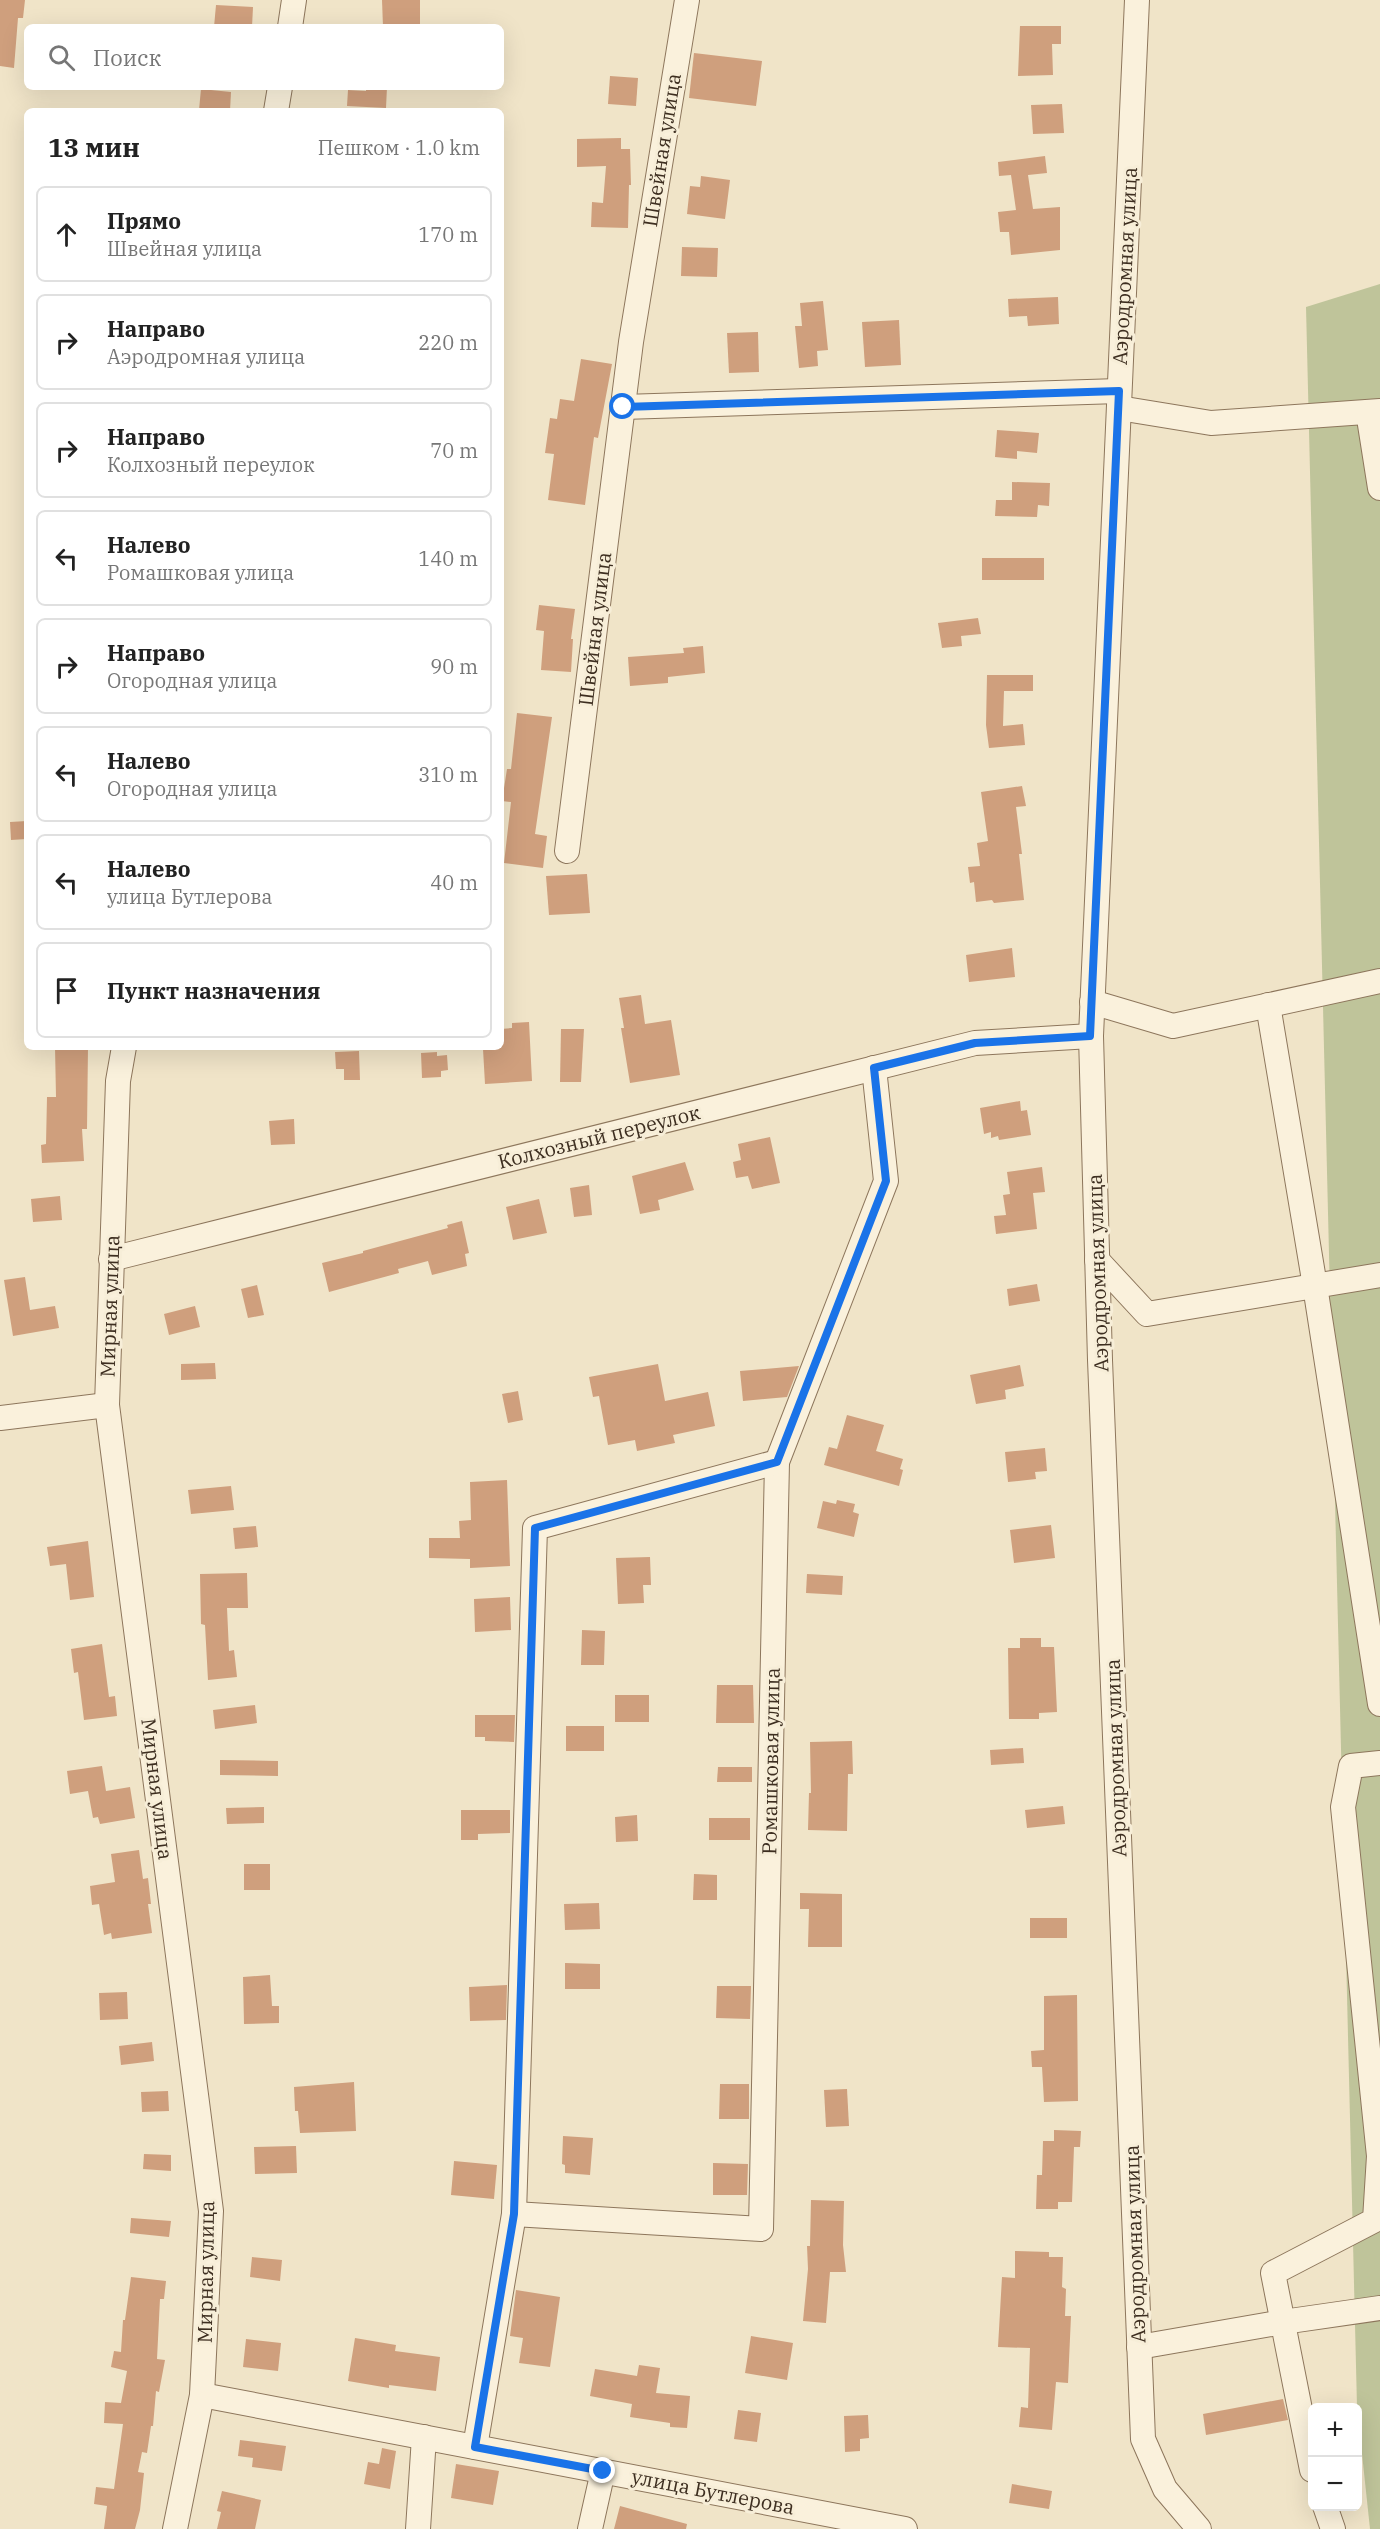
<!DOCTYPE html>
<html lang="ru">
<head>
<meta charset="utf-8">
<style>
	:root { --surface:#fff; --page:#f6f6f6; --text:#222; --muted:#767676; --line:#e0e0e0 }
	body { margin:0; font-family:"IBM Plex Serif",serif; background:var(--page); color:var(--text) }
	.controls { position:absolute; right:18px; bottom:18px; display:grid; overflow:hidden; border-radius:9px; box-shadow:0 6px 24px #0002 }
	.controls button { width:54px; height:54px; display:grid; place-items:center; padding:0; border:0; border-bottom:2px solid var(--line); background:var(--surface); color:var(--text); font:30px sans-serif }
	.stop { position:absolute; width:18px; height:18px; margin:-14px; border:4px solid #1a73e8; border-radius:50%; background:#fff }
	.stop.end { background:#1a73e8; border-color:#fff; box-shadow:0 2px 6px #0008 }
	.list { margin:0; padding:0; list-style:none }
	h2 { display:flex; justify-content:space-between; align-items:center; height:78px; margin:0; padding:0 24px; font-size:26px }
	h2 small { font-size:20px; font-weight:400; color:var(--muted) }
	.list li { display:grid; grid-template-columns:39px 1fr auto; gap:18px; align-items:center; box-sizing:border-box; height:96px; margin:0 12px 12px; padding:0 12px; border:2px solid var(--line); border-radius:9px }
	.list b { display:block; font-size:22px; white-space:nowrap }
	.list p { margin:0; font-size:20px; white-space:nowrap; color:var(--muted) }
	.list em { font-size:20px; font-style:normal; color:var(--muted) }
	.icon { flex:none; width:33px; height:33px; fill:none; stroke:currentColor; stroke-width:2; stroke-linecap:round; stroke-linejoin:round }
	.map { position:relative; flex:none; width:1380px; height:2529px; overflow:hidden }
	.search { position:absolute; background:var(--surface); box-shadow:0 6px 24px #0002; left:24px; top:24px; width:480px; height:66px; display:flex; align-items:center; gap:15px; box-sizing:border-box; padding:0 21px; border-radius:9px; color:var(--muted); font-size:22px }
	.panel { position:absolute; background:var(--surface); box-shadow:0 6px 24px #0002; left:24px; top:108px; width:480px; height:942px; border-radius:9px }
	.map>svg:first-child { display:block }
	.cemetery { fill:#bfc49a }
	.building { fill:#cf9f7d }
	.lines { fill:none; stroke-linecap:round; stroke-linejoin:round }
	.minor-casing { stroke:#8d765c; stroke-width:26 }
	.minor { stroke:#faf1dc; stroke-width:24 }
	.route { stroke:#1a73e8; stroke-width:8 }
	.labels { text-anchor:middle; stroke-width:6; stroke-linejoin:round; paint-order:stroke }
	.street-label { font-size:20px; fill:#3d2e20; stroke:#f7eed8 }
</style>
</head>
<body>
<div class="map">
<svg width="1380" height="2529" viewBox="0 0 1380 2529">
	<rect width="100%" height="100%" fill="#f0e4c8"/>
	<polygon class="cemetery" points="1380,284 1380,2529 1370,2529 1357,2407 1306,307"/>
	<g class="building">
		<polygon points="0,0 25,0 23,18 18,18 14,68 0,66"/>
		<polygon points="382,0 420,0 420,27 383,27"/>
		<polygon points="216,5 253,7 252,27 214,27"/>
		<polygon points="1020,26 1061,26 1061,44 1052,44 1053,75 1018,76"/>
		<polygon points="694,53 762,61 756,106 689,98"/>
		<polygon points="610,76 638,78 636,106 608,104"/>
		<polygon points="366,87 387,87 386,108 347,106 348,90 366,91"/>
		<polygon points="201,89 231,92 230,111 199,110"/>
		<polygon points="1062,104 1064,133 1033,134 1031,105"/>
		<polygon points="621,138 621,149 630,149 631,185 629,185 628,228 591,227 592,202 603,203 606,166 577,167 577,139"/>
		<polygon points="1045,156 1047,173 1028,175 1033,209 1060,207 1060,250 1011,255 1009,232 1000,232 998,212 1016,210 1011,175 999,176 998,162"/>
		<polygon points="701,176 730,180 725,219 687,214 690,186 700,187"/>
		<polygon points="682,247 718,248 717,277 681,276"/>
		<polygon points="1058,297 1059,324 1028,326 1027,316 1009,317 1008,299"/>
		<polygon points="823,301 828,350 817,351 818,366 799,368 795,326 802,326 800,303"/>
		<polygon points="899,320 901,365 865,367 862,322"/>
		<polygon points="758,332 759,372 729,373 727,333"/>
		<polygon points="581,359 612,364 598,438 594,437 585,505 548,500 554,454 545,453 550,418 557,419 560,399 574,401"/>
		<polygon points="997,430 1039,433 1037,453 1017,451 1017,459 995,457"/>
		<polygon points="1012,482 1050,483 1049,506 1038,505 1037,517 995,516 996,500 1012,500"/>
		<rect x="982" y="558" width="62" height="22"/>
		<polygon points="539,605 575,609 571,639 573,639 571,672 541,670 544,631 536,630"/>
		<polygon points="978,618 981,634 961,636 962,646 942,648 938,623"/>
		<polygon points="703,646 705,673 668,677 668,683 630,686 628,657 684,653 683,648"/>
		<polygon points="987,675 1033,675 1033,691 1004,691 1003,726 1023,724 1025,745 989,748 986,725"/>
		<polygon points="517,713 552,717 535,834 547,836 543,868 504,863 511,802 502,801 507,769 511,769"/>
		<polygon points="1022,786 1026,806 1016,807 1022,854 1019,854 1024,900 994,903 992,900 976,902 974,882 970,883 968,867 980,866 977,843 988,841 981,792"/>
		<polygon points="27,821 27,839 11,840 10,822"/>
		<polygon points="587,874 590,913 549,915 546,876"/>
		<polygon points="1012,948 1015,977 969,982 966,955"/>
		<polygon points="641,995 645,1024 671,1020 680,1075 630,1083 621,1028 624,1028 619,998"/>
		<polygon points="529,1022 532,1081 485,1084 483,1049 501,1047 501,1029 512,1028 512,1023"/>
		<polygon points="561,1029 584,1029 581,1082 560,1082"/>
		<polygon points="55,1047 88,1047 87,1129 82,1129 84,1161 42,1163 41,1145 46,1144 47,1097 56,1097"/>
		<polygon points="359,1051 360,1080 344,1080 344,1069 336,1069 335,1052"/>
		<polygon points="437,1052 437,1056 447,1055 448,1070 441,1071 441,1077 422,1078 421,1053"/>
		<polygon points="1020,1101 1021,1111 1027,1110 1031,1135 999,1140 998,1136 991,1138 991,1132 984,1134 980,1108"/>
		<polygon points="294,1119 295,1144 271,1145 269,1121"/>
		<polygon points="770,1137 780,1183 752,1189 748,1176 736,1178 733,1162 741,1160 738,1144"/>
		<polygon points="685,1162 694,1190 658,1200 660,1210 640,1214 632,1176"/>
		<polygon points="1042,1167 1045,1192 1033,1193 1037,1229 996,1234 994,1216 1006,1215 1003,1195 1010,1194 1007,1172"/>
		<polygon points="589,1185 592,1215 574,1217 570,1188"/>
		<polygon points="60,1196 62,1220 33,1222 31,1199"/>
		<polygon points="539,1199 547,1233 513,1240 506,1207"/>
		<polygon points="462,1221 469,1253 465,1254 467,1266 432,1275 428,1261 398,1269 399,1273 329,1292 322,1263 363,1253 363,1251 448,1228 447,1225"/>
		<polygon points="25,1277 30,1310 55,1306 59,1328 13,1336 4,1280"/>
		<polygon points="1037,1284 1040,1301 1009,1306 1007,1289"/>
		<polygon points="257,1285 264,1315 248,1318 241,1289"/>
		<polygon points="195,1306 200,1327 169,1335 164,1314"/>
		<polygon points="215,1363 216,1379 181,1380 181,1364"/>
		<polygon points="658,1364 665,1401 708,1392 715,1426 673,1435 675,1443 637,1451 635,1440 608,1445 599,1396 593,1397 589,1377"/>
		<polygon points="1020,1365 1024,1386 1005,1390 1006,1399 976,1404 970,1375"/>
		<polygon points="799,1366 787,1397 743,1401 740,1371"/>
		<polygon points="518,1391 523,1420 508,1423 502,1394"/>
		<polygon points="847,1415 884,1425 876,1451 903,1459 900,1469 903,1470 899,1486 824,1465 829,1447 837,1449"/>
		<polygon points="1045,1448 1047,1471 1035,1472 1036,1479 1008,1482 1005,1452"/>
		<polygon points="507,1480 510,1566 470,1568 470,1559 429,1558 429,1538 460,1538 459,1521 471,1520 470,1482"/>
		<polygon points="231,1486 234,1510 191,1514 188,1490"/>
		<polygon points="837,1500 855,1504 853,1512 859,1514 854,1537 817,1528 823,1501 836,1504"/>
		<polygon points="1051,1525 1055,1558 1014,1563 1010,1530"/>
		<polygon points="256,1526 258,1547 235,1549 233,1528"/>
		<polygon points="88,1541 94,1597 70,1600 66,1564 50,1566 47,1547"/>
		<polygon points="650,1557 651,1585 643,1585 644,1603 618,1604 616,1558"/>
		<polygon points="247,1573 248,1608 227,1608 229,1651 234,1650 237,1677 208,1680 205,1625 201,1624 200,1574"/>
		<polygon points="807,1574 843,1576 842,1595 806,1593"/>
		<polygon points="510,1597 511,1630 475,1632 474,1599"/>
		<polygon points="582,1630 605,1631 604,1665 581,1665"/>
		<polygon points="1020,1638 1041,1638 1041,1647 1054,1647 1057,1712 1039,1713 1039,1719 1009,1719 1008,1648 1020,1648"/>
		<polygon points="102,1644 109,1697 115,1696 117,1716 84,1720 78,1672 74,1673 71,1649"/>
		<polygon points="717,1685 753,1685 754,1723 716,1723"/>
		<rect x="615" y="1695" width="34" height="27"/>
		<polygon points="255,1705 257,1723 215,1729 213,1710"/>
		<polygon points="475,1715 515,1715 514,1742 485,1741 485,1737 475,1737"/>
		<rect x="566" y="1726" width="38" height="25"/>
		<polygon points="852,1741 853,1774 848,1774 847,1831 808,1830 809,1793 811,1793 810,1742"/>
		<polygon points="1023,1748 1024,1763 991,1765 990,1750"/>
		<polygon points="220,1760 278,1761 278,1776 220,1775"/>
		<polygon points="102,1766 106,1791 130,1787 135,1818 100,1824 98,1817 93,1818 88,1791 70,1794 67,1771"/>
		<polygon points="718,1767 752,1767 752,1782 717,1782"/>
		<polygon points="1063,1806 1065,1824 1027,1828 1025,1810"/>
		<polygon points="264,1807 264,1823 227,1824 226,1808"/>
		<polygon points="461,1810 510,1810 510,1833 478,1834 478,1840 461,1840"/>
		<polygon points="637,1815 638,1841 616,1842 615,1817"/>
		<rect x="709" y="1818" width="41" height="22"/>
		<polygon points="139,1850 143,1879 148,1878 151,1904 148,1904 152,1933 112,1939 111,1933 104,1935 99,1904 92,1905 90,1886 115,1882 111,1854"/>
		<rect x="244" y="1864" width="26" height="26"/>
		<polygon points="694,1874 717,1875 717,1900 693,1900"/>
		<polygon points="800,1893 842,1894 842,1947 808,1947 809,1909 800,1909"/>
		<polygon points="599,1903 600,1929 565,1930 564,1904"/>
		<rect x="1030" y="1918" width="37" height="20"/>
		<polygon points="565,1963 600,1964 600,1989 565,1989"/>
		<polygon points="270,1975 272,2006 279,2006 279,2023 244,2024 243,1977"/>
		<polygon points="507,1985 506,2020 470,2021 469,1987"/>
		<polygon points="717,1986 751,1986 750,2019 716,2018"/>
		<polygon points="127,1992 128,2019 100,2020 99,1993"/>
		<polygon points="1077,1995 1078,2101 1044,2102 1042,2067 1032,2067 1031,2051 1044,2050 1044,1996"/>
		<polygon points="152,2042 154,2061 121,2065 119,2046"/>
		<polygon points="354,2082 356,2131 300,2133 298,2111 295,2111 294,2087"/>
		<polygon points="720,2084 749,2084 749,2119 719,2119"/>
		<polygon points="847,2089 849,2126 826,2127 824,2090"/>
		<polygon points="168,2091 169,2111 142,2112 141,2092"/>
		<polygon points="1054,2130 1081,2131 1080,2147 1074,2147 1072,2202 1058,2202 1058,2209 1036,2209 1037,2175 1042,2175 1043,2141 1054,2141"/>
		<polygon points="563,2136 593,2138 590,2175 565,2173 565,2165 562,2164"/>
		<polygon points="296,2146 297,2173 255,2174 254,2147"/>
		<polygon points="144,2154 171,2155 171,2171 143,2169"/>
		<polygon points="454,2161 497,2165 494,2199 451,2195"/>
		<polygon points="713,2163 748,2164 747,2195 713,2195"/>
		<polygon points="811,2200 844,2201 843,2245 846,2272 830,2272 826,2323 803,2321 808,2269 807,2246 810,2246"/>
		<polygon points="131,2218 171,2221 169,2237 130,2233"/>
		<polygon points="1015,2251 1049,2252 1049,2257 1063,2257 1062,2287 1066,2289 1065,2316 1071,2316 1068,2383 1056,2382 1052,2430 1019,2427 1021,2407 1028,2408 1030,2348 998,2347 1002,2277 1015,2278"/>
		<polygon points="252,2257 282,2260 280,2281 250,2277"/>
		<polygon points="131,2277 166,2281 164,2299 160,2299 157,2359 165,2360 159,2392 156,2391 153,2426 151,2426 147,2453 142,2452 138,2472 144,2473 140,2510 135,2529 104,2529 107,2506 94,2504 96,2487 114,2489 123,2424 104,2423 105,2402 121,2403 127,2371 111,2367 114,2351 121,2352 123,2320 125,2320"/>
		<polygon points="516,2290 560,2297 550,2367 519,2363 523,2338 510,2336"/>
		<polygon points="751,2336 793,2343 787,2380 745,2373"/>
		<polygon points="355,2338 396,2345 395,2351 440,2357 436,2391 389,2385 389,2388 348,2381"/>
		<polygon points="246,2339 281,2343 278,2371 243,2367"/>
		<polygon points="639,2365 660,2368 656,2393 690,2396 687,2428 670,2427 670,2423 630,2417 632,2404 590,2396 595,2369 637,2376"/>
		<polygon points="1283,2399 1288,2420 1206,2435 1203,2414"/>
		<polygon points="738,2410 761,2413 757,2442 734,2439"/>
		<polygon points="868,2415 869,2438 860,2439 860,2451 845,2452 844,2416"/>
		<polygon points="240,2440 286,2446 282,2471 252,2467 253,2458 238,2456"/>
		<polygon points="382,2448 396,2451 390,2489 364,2484 368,2462 379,2464"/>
		<polygon points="456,2464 499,2471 493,2505 451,2498"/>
		<polygon points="1012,2484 1052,2491 1049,2509 1009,2503"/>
		<polygon points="222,2491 261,2500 255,2529 217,2529 221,2512 217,2511"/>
		<polygon points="620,2506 687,2524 686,2529 614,2529"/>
	</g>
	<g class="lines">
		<defs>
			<g id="minor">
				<polyline points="1137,0 1091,1036 1100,1360 1143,2439 1165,2489 1199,2529"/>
				<polyline points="290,27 294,0"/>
				<polyline points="276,111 280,87"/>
				<polyline points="623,407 1119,391"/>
				<polyline points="1119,408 1211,423 1380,411"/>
				<polyline points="1368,412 1380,488"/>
				<polyline points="567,851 631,342 687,0"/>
				<polyline points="1092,1002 1173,1026 1380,981"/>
				<polyline points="1268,1005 1315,1286 1380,1704"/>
				<polyline points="124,1047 118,1081 107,1405 211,2211 202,2395 175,2529"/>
				<polyline points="111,1259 975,1043 1091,1036"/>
				<polyline points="1097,1260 1147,1314 1380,1275"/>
				<polyline points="0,1418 107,1405"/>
				<polyline points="514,2214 761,2229 777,1462 886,1181 874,1068"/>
				<polyline points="1139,2347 1283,2322 1380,2308"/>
				<polyline points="202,2395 905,2529"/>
				<polyline points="475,2447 514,2214 535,1528 777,1462"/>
				<polyline points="1312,2470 1273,2273 1375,2220 1379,2156 1343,1807 1351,1766 1380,1763"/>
				<polyline points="1325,2506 1333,2529"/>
				<polyline points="418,2529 424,2437"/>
				<polyline points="590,2529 603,2471"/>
			</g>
		</defs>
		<use href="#minor" class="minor-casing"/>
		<use href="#minor" class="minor"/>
	</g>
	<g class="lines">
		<polyline class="route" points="603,2471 475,2447 514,2214 535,1528 777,1462 886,1181 874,1068 975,1043 1090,1036 1119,391 623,407"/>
	</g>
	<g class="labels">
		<g class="street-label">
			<text transform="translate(662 150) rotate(-81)" y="7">Швейная улица</text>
			<text transform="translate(1125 266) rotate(-87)" y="7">Аэродромная улица</text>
			<text transform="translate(595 629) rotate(-83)" y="7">Швейная улица</text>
			<text transform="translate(599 1137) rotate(-14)" y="7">Колхозный переулок</text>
			<text transform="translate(1098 1273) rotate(-92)" y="7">Аэродромная улица</text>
			<text transform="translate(110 1306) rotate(-88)" y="7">Мирная улица</text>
			<text transform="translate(1116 1758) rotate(-92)" y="7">Аэродромная улица</text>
			<text transform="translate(771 1761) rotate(-89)" y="7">Ромашковая улица</text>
			<text transform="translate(157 1789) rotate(83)" y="7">Мирная улица</text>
			<text transform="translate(1135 2244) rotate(-92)" y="7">Аэродромная улица</text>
			<text transform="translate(206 2272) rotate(-89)" y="7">Мирная улица</text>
			<text transform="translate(713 2492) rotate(11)" y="7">улица Бутлерова</text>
		</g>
	</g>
</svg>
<div class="controls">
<button>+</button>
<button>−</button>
</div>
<div class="stop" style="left:623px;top:407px"></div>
<div class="stop end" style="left:603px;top:2471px"></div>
<div class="search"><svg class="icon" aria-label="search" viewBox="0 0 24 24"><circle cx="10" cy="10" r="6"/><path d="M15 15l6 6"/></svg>Поиск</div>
<section class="panel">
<h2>13 мин<small>Пешком · 1.0 km</small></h2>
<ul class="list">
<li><svg class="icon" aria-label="ahead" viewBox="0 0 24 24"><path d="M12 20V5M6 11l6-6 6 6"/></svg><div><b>Прямо</b><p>Швейная улица</p></div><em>170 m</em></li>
<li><svg class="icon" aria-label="right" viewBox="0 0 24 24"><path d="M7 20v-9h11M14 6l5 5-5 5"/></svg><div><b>Направо</b><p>Аэродромная улица</p></div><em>220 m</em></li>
<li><svg class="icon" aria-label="right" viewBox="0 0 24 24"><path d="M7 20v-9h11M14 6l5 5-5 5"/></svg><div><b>Направо</b><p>Колхозный переулок</p></div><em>70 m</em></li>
<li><svg class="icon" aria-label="left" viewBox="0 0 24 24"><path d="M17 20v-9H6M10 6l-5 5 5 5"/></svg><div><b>Налево</b><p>Ромашковая улица</p></div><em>140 m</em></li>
<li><svg class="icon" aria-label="right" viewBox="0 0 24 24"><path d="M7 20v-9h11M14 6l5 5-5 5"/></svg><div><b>Направо</b><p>Огородная улица</p></div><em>90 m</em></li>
<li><svg class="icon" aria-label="left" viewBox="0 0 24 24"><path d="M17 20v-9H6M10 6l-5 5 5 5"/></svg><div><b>Налево</b><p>Огородная улица</p></div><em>310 m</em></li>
<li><svg class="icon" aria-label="left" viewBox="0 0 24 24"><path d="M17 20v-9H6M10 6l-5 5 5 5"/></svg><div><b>Налево</b><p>улица Бутлерова</p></div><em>40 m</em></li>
<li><svg class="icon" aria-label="arrive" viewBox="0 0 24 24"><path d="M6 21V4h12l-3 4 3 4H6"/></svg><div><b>Пункт назначения</b></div></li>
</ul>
</section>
</div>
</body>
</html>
